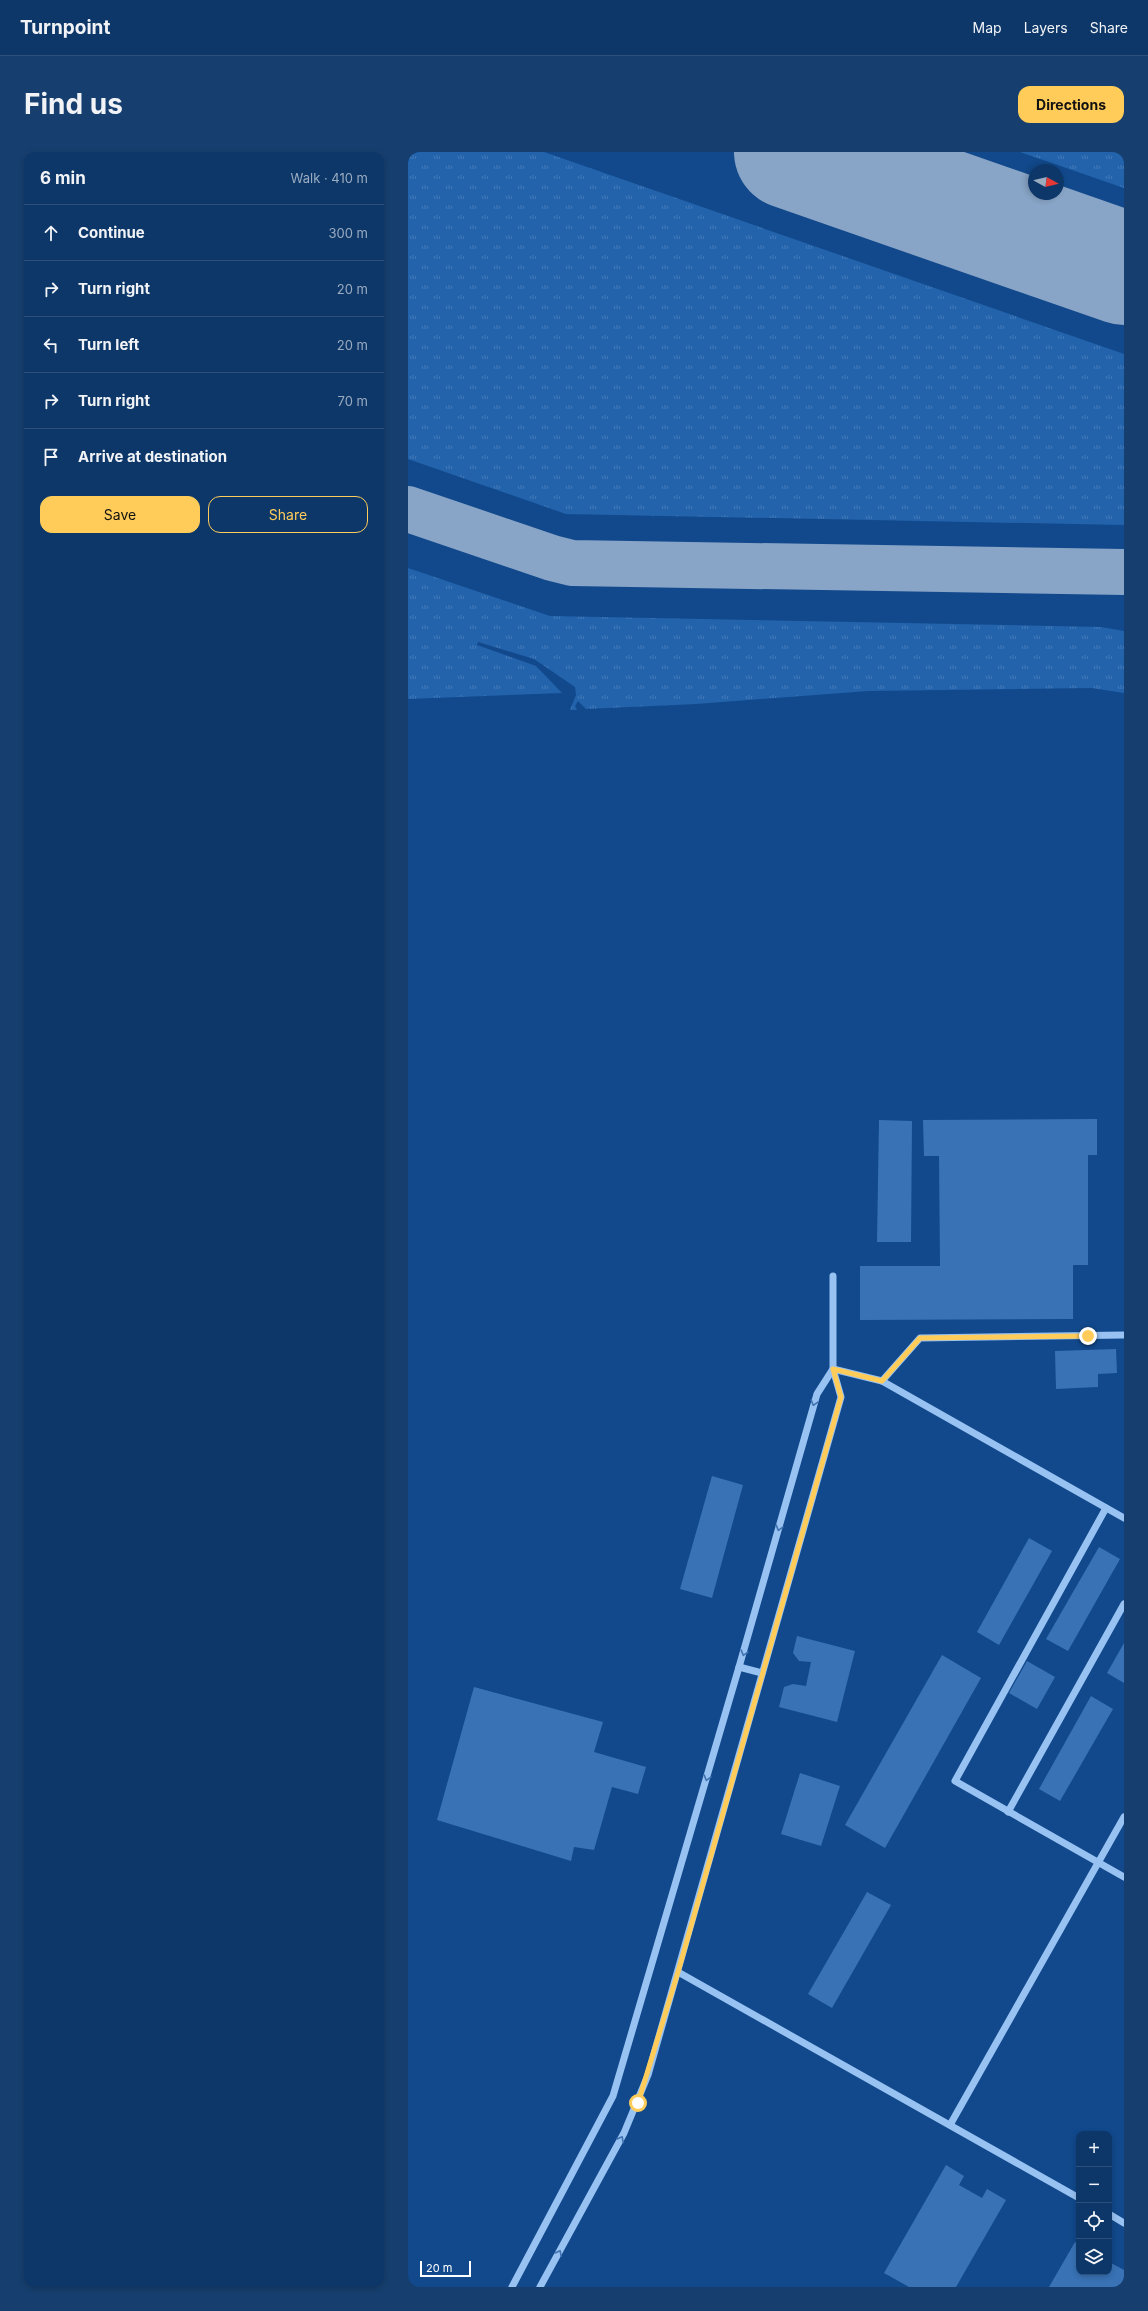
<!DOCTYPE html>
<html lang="en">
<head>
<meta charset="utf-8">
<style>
	:root { --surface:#0d3769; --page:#163f6f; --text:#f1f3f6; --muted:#9aacc0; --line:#2d517d; --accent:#ffcc59 }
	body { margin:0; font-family:Inter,sans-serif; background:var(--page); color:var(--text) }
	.controls { position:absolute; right:12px; bottom:12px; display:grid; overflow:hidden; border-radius:8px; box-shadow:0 2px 6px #0003 }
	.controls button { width:36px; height:36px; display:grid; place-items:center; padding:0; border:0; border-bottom:1px solid var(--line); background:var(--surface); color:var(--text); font:20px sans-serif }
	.compass { position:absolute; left:620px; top:12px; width:36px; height:36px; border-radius:50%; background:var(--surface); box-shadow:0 2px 6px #0003; rotate:98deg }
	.scale { position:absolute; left:12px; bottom:10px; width:51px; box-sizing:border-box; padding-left:4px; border:2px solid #fff; border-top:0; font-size:11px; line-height:14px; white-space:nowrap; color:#fff; -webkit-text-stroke:3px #11498c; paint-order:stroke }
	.stop { position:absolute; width:12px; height:12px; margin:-9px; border:3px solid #ffcc59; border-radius:50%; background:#fff }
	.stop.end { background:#ffcc59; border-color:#fff; box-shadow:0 1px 4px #0008 }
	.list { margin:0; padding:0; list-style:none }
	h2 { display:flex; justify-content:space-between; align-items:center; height:52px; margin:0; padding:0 16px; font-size:17px }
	h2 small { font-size:13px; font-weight:400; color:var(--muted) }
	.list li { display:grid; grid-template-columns:26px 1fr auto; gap:12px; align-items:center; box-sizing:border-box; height:56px; padding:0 16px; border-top:1px solid var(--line) }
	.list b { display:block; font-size:15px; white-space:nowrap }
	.list em { font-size:13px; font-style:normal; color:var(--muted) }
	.actions { display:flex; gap:8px; padding:12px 16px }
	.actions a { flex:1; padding:9px 0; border:1px solid var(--accent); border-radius:12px; text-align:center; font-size:14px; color:var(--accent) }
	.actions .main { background:var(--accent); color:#111 }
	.icon { flex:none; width:22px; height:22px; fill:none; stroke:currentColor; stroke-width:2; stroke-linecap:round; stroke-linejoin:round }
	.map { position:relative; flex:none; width:716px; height:2135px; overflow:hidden; border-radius:12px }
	header { display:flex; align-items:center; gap:24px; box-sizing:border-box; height:56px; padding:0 20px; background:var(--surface); border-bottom:1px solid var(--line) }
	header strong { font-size:19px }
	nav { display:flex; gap:22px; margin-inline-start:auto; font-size:14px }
	.intro { display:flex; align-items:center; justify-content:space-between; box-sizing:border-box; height:96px; padding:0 24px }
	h1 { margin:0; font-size:28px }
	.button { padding:10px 18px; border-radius:12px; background:var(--accent); color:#111; font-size:14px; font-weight:700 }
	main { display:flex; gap:24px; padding:0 24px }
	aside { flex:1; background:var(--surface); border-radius:12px; box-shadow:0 2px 6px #0003 }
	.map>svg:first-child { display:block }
	.grass { fill:url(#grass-tufts) }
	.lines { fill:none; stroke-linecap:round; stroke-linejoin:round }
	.taxiway { stroke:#88a4c6; stroke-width:46 }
	.runway { stroke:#88a4c6; stroke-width:114 }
	.building { fill:#3973b6 }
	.minor { stroke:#98c2f2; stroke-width:7 }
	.oneway { stroke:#4073b0 }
	.route { stroke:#ffcc59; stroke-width:5 }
</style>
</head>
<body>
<header>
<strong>Turnpoint</strong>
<nav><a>Map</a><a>Layers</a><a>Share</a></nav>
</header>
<div class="intro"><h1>Find us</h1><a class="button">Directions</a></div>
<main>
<aside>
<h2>6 min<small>Walk · 410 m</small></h2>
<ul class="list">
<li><svg class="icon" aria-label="ahead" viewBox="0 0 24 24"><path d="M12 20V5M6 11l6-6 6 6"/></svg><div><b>Continue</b></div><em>300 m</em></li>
<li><svg class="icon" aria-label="right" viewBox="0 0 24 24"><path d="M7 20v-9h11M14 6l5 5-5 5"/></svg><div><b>Turn right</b></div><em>20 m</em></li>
<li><svg class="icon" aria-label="left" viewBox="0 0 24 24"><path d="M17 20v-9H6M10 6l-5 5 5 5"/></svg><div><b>Turn left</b></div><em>20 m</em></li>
<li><svg class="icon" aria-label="right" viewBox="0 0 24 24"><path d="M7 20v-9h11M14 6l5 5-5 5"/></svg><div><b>Turn right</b></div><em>70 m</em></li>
<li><svg class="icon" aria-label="arrive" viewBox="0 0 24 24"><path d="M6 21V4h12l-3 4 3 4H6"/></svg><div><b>Arrive at destination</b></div></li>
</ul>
<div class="actions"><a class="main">Save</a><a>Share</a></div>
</aside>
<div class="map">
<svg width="716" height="2135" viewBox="0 0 716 2135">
	<defs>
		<pattern id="grass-tufts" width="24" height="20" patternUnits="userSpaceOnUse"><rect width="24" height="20" fill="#2263ac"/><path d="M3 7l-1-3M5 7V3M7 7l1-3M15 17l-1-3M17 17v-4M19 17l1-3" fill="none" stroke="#437ab8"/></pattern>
	</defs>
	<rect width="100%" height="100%" fill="#11498c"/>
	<g class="grass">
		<polygon points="0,0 136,0 716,202 716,373 158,362 0,307"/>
		<polygon points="612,0 716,0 716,36"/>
		<polygon points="0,416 142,464 693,475 716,479 716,541 684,536 460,539 288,552 178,557 170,549 167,554 169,558 162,558 168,543 167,535 126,507 70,490 69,493 128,514 154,541 0,547"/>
	</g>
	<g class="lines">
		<polyline class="taxiway" points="0,357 144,406 164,411 716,420"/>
		<polyline class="runway" points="383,0 716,116"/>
	</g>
	<g class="building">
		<polygon points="689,967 689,1003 680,1003 680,1113 665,1113 665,1167 452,1168 452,1114 532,1114 531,1004 516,1004 515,968"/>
		<polygon points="471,968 504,969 503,1090 469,1090"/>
		<polygon points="708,1197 709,1221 690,1222 690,1235 648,1237 647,1199"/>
		<polygon points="304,1324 335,1333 304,1446 272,1437"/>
		<polygon points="621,1386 644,1399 591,1493 569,1480"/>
		<polygon points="691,1395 712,1407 660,1499 638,1487"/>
		<polygon points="389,1484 447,1499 429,1570 371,1555 376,1535 385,1532 398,1534 403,1510 391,1509 385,1501"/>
		<polygon points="716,1491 716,1531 699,1521"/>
		<polygon points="534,1503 573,1526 477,1696 437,1673"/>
		<polygon points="619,1509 647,1525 629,1557 601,1541"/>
		<polygon points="66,1535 195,1570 186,1600 238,1615 230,1642 204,1635 186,1698 166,1695 163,1709 29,1668"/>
		<polygon points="683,1544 705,1557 652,1649 631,1637"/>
		<polygon points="392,1621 432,1634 413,1694 373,1682"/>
		<polygon points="459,1740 483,1753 424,1856 400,1842"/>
		<polygon points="538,2013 556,2024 551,2033 574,2046 579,2037 598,2048 548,2135 501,2135 476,2121"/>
		<polygon points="667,2090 671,2093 671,2120 701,2120 701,2110 716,2118 716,2135 641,2135"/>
	</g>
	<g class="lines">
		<g class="minor">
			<polyline points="425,1217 474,1229 512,1186 716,1183"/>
			<polyline points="474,1229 716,1366"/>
			<polyline points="698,1356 547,1629 716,1725"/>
			<polyline points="331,1515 354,1521"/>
			<polyline points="600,1660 716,1452"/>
			<polyline points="270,1820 671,2046"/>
			<polyline points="542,1973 716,1665"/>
			<polyline points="701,2062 716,2071"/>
			<polyline points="104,2135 205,1944 331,1515 409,1242 425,1217"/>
			<polyline points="132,2135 216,1981 240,1923 433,1245 425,1217 425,1124"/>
		</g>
	</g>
	<defs><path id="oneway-chevron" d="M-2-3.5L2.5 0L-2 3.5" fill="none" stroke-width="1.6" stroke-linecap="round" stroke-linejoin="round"/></defs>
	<g class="oneway">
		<use href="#oneway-chevron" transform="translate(406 1251) rotate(106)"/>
		<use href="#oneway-chevron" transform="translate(371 1376) rotate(106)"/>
		<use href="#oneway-chevron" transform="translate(336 1501) rotate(106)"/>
		<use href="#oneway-chevron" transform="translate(299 1626) rotate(106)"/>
		<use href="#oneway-chevron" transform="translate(213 1987) rotate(-61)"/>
		<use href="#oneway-chevron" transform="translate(151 2101) rotate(-61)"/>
	</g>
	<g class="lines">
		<polyline class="route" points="230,1951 270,1820 433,1245 425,1217 474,1229 512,1186 680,1184"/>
	</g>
</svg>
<div class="controls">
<button>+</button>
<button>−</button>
<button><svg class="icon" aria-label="locate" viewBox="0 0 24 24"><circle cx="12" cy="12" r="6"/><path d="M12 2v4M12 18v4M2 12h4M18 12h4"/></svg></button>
<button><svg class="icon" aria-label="layers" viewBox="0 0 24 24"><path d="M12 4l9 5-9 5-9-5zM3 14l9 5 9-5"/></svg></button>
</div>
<svg class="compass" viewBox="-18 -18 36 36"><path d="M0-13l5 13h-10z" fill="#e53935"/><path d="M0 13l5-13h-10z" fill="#9aacc0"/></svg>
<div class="scale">20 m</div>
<div class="stop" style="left:230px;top:1951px"></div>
<div class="stop end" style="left:680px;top:1184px"></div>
</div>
</main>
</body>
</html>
